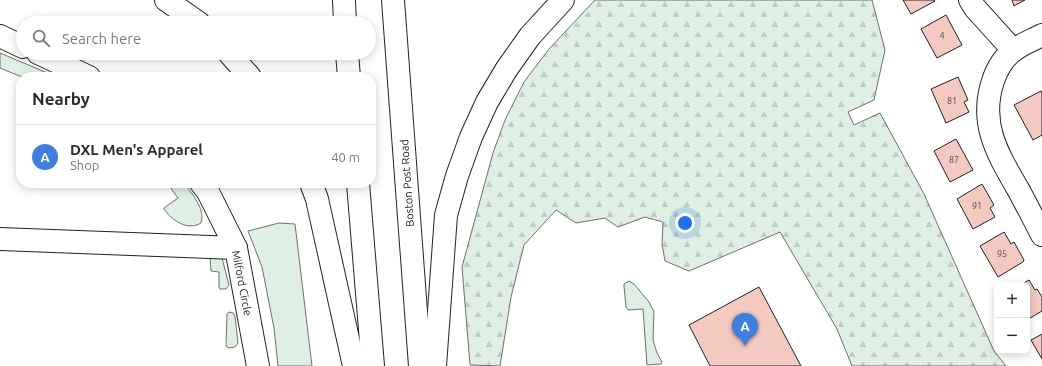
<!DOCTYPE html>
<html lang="en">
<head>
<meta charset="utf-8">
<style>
	:root { --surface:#fff; --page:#f2f2f3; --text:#2b2b33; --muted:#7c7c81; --line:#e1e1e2; --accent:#c62828 }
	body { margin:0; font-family:Ubuntu,sans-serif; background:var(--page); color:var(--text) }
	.controls { position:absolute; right:12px; bottom:12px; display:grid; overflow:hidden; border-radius:8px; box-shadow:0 2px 10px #0003 }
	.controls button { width:36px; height:36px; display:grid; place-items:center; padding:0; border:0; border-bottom:1px solid var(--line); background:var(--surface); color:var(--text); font:20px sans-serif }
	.you { position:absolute; left:685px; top:223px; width:14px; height:14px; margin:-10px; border:3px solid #fff; border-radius:50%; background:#1a73e8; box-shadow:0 0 0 6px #1a73e833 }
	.badge { display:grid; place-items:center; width:26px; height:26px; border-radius:50%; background:var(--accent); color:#fff; font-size:13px; font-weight:700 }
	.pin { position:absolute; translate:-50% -33px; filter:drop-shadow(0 1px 2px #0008) }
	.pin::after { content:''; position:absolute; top:21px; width:14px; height:12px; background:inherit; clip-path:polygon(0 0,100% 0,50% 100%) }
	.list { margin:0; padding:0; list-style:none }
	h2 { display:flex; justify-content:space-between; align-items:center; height:52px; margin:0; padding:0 16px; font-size:17px }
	h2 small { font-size:13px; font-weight:400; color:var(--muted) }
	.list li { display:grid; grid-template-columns:26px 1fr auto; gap:12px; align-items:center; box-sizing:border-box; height:64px; padding:0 16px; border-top:1px solid var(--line) }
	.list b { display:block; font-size:15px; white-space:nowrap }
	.list p { margin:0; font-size:13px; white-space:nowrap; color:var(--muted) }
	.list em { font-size:13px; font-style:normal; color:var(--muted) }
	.icon { flex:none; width:22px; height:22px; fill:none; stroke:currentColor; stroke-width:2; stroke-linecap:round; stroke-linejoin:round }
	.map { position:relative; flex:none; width:1042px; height:366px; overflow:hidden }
	.search { position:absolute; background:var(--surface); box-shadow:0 2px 10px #0003; left:16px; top:16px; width:360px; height:44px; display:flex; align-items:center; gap:10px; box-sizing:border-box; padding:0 14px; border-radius:22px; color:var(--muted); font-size:15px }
	.panel { position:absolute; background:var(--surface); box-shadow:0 2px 10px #0003; left:16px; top:72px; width:360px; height:116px; border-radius:16px }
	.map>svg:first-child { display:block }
	.green { fill:#e0efe3; stroke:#6f6f6f }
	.forest { fill:url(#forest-firs); stroke:#6f6f6f }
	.building { fill:#f3c9c0; stroke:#222 }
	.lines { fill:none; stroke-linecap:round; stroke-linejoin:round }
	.minor-casing { stroke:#222; stroke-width:24 }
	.major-casing { stroke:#222; stroke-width:24 }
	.highway-casing { stroke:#222; stroke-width:24 }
	.minor { stroke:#fff; stroke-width:22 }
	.major { stroke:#fff; stroke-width:22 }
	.highway { stroke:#fff; stroke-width:22 }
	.labels { text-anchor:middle; stroke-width:3; stroke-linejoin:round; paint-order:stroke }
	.number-label { font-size:9px; fill:#564c4a }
	.street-label { font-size:11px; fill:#222; stroke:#fff }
</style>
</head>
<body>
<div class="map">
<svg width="1042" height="366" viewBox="0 0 1042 366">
	<defs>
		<pattern id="forest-firs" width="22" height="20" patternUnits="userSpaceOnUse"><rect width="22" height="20" fill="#e0efe3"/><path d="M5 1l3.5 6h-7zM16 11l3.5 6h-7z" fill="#c0cdc2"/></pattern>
	</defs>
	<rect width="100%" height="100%" fill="#fff"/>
	<g class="green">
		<polygon points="0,53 50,74 56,77 22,77 0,68"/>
		<path d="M167,183H184C191,193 206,209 201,223C188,231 172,221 164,209V208L178,198Z"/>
		<polygon points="279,223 295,224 312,366 278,366 274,328 262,267 248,231"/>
		<polygon points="210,256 222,258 229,285 226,289 220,289 219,287 219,272 211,271"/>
		<polygon points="629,281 634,284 649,302 652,308 654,311 653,340 657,353 662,362 661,364 647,365 643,309 628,310 626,307 624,286 624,284"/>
		<polygon points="229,312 233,313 235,316 238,343 235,347 229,348 226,346 227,314"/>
	</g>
	<polygon class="forest" points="595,0 872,0 885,50 874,100 848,112 854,125 880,113 924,194 994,351 1006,366 852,366 837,329 780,232 689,271 665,261 662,244 663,222 645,217 618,227 605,218 576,223 556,210 524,245 511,297 500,366 470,365 462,267 493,153 505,120 524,82 549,49"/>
	<g class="building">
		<polygon points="903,0 934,0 935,1 911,14"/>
		<polygon points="1012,0 1025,0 1014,6"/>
		<polygon points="946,15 962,45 937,58 921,29"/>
		<polygon points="958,77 968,100 964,102 969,112 946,123 931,89"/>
		<polygon points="1041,91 1042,94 1042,135 1033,140 1014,105"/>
		<polygon points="956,139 973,170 950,182 934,151"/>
		<polygon points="982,184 994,205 990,208 995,217 973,229 957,199"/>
		<polygon points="1004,232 1011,244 1014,242 1024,260 1023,262 998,277 980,246"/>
		<polygon points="1029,280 1035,290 1037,289 1042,297 1042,311 1027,320 1027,285 1020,285"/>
		<polygon points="759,287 801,366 710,366 689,325"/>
		<polygon points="1042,334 1042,359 1031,340"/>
	</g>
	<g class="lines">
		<defs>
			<g id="minor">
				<polyline points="970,0 975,8 1013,50"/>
				<path d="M1042,35C1033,40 1021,44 1013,51C1003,58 997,69 993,81C979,123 997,153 1018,189C1026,204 1034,219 1042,235"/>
				<polyline points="0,36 23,47"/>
				<polyline points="38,53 89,77"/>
				<polyline points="201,183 208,192 236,248 258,366"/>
				<polyline points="0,239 236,248"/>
			</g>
			<g id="major">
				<polyline points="344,0 345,23"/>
				<polyline points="393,0 420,366"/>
				<polyline points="347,53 349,77"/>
				<polyline points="358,183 373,366"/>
			</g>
			<g id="highway">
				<polyline points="166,0 199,23"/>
				<polyline points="229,53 250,77"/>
				<polyline points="311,183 317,199 354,366"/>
				<polyline points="435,366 446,215 457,176 471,137 487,102 506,70 530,36 563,0"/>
			</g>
		</defs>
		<use href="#minor" class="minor-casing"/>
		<use href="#major" class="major-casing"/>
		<use href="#highway" class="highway-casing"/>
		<use href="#minor" class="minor"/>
		<use href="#major" class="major"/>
		<use href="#highway" class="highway"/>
	</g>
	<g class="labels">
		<g class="number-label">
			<text x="942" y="39">4</text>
			<text x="952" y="104">81</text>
			<text x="954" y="163">87</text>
			<text x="977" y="209">91</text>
			<text x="1002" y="257">95</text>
		</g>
		<g class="street-label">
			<text transform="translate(407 183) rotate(-94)" y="4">Boston Post Road</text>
			<text transform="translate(242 283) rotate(79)" y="4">Milford Circle</text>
		</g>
	</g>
</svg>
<div class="controls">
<button>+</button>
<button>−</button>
</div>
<div class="you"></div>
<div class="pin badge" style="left:745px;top:346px;background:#3f7fe0">A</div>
<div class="search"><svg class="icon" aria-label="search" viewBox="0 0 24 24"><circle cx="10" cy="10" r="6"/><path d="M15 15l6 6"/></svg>Search here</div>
<section class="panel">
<h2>Nearby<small></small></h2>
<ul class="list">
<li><span class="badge" style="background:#3f7fe0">A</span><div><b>DXL Men's Apparel</b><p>Shop</p></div><em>40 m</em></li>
</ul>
</section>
</div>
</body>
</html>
